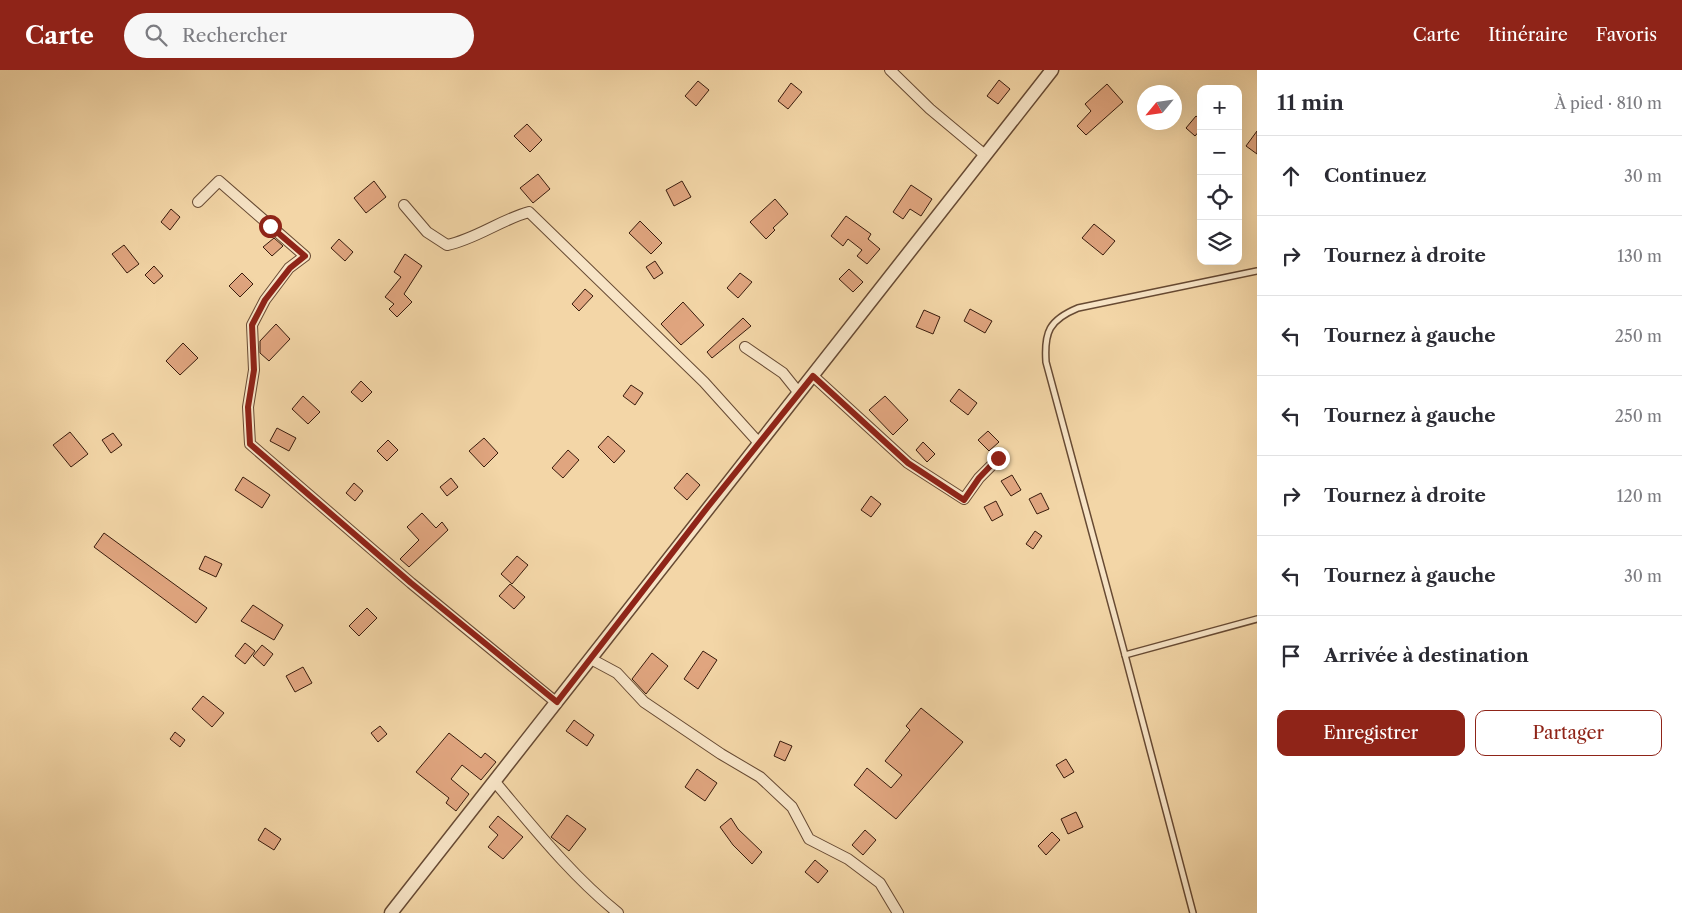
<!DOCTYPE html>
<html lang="fr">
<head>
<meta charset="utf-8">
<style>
	:root { --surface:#fff; --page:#f7f7f7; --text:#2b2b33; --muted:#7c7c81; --line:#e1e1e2; --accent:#8f2418 }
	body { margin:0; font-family:"Libre Caslon Text",serif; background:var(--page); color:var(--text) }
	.controls { position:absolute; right:15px; top:15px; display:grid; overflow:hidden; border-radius:10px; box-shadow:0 5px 20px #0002 }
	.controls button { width:45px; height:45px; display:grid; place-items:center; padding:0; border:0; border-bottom:1px solid var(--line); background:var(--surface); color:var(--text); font:25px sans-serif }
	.compass { position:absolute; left:1137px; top:15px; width:45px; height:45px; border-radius:50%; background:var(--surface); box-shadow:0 5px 20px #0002; rotate:241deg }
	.stop { position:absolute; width:15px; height:15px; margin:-11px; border:4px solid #8f2418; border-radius:50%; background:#fff }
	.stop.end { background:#8f2418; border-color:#fff; box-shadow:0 1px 5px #0008 }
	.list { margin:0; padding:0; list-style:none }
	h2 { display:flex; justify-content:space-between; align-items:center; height:65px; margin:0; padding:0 20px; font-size:21px }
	h2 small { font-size:16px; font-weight:400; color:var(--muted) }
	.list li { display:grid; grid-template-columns:32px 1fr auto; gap:15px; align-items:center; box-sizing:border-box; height:80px; padding:0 20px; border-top:1px solid var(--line) }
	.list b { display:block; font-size:19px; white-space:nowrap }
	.list em { font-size:16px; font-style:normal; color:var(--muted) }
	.actions { display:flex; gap:10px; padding:15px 20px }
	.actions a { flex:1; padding:11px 0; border:1px solid var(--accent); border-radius:10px; text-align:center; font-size:18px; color:var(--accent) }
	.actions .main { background:var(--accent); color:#fff }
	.icon { flex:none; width:28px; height:28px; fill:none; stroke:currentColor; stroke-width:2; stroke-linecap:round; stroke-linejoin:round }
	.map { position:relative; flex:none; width:1257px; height:843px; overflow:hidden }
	header { display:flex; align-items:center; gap:30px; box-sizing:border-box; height:70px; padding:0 25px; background:var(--accent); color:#fff }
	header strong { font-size:24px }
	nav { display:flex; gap:28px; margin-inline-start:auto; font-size:18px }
	.search { width:350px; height:45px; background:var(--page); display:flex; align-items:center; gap:12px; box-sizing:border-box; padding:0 18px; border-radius:28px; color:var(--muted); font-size:19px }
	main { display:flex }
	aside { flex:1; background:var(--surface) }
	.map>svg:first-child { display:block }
	.building { fill:#e0a57f; stroke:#381b0c }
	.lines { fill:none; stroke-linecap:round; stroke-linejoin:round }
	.service-casing { stroke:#674a33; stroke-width:8 }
	.minor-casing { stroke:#674a33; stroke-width:12 }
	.tertiary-casing { stroke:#674a33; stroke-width:15 }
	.service { stroke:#f7e4c6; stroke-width:5 }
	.minor { stroke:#f7e4c6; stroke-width:10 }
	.tertiary { stroke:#f7e4c6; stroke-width:12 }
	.route { stroke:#8f2418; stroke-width:6 }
</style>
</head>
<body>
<header>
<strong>Carte</strong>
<div class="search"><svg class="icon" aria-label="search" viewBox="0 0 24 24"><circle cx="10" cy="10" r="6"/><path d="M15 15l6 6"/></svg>Rechercher</div>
<nav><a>Carte</a><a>Itinéraire</a><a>Favoris</a></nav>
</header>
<main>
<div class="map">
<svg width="1257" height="843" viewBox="0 0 1257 843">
	<rect width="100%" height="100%" fill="#f3d6a7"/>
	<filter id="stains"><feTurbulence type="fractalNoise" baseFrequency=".004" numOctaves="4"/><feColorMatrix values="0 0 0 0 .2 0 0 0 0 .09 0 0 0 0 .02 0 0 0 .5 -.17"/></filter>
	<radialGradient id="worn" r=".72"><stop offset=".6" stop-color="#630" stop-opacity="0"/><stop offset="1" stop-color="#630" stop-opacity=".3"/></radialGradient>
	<g class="building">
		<polygon points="999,10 1010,19 998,34 987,26"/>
		<polygon points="698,11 709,20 696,36 685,26"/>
		<polygon points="791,13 802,22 788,39 778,31"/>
		<polygon points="1107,14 1123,32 1086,65 1077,56 1091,41 1085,34"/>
		<polygon points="1196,46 1201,50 1201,59 1195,66 1186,58"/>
		<polygon points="527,54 542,70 530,82 514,66"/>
		<polygon points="1257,61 1257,84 1246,76"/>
		<polygon points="538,104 550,119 533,133 520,118"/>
		<polygon points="374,111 386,127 366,143 354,128"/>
		<polygon points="682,111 691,127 674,136 666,120"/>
		<polygon points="911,115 932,129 921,146 910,139 903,149 893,142"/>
		<polygon points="775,129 788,144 773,158 775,160 766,169 750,152"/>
		<polygon points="171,139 180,147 170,160 161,152"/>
		<polygon points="846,146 871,164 868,169 880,179 867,194 857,186 862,180 848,169 843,176 831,166"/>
		<polygon points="640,151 662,173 651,184 629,163"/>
		<polygon points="1094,154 1115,171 1103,185 1082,168"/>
		<polygon points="274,168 283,176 272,186 263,177"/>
		<polygon points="339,169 353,182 345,191 331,178"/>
		<polygon points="124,175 139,194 127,203 112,184"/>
		<polygon points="405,184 422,196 404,224 412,232 397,247 389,239 394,234 385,227 401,207 394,202"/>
		<polygon points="655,191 663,203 654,209 646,197"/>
		<polygon points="154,196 163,206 154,214 145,205"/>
		<polygon points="849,199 863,212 853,222 839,209"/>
		<polygon points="242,203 253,214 240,227 229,216"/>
		<polygon points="740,203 752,212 738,228 727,218"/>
		<polygon points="585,219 593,226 579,241 572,234"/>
		<polygon points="683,232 704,255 681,275 661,254"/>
		<polygon points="970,239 992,251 985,263 964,251"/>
		<polygon points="924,240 940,247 933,264 916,257"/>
		<polygon points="743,248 751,256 712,288 707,282"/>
		<polygon points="276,254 290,269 269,291 260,283 260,271"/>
		<polygon points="183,273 198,288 180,305 166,291"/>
		<polygon points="361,311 372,322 362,332 351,322"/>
		<polygon points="631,315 643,323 635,335 623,326"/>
		<polygon points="959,319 977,333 968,345 950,331"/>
		<polygon points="303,326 320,342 308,354 292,339"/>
		<polygon points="885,326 908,350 893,365 869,340"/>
		<polygon points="277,358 296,368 289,381 270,371"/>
		<polygon points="988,361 999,372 989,381 978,370"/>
		<polygon points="70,362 88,384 71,397 53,375"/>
		<polygon points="113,363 122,375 111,383 102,370"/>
		<polygon points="608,366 625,381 614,393 598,377"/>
		<polygon points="484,368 498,383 484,397 469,381"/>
		<polygon points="388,370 398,380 387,391 377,381"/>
		<polygon points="923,372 935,384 927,392 916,380"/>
		<polygon points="568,380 579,390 563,408 552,398"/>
		<polygon points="687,403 700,415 687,430 674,418"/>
		<polygon points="1012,405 1021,420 1011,426 1001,411"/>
		<polygon points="243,407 270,425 262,438 235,420"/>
		<polygon points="451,408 458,417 447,426 440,417"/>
		<polygon points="354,413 363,421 355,431 346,423"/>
		<polygon points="1041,423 1049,439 1037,444 1029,429"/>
		<polygon points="871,426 881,434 871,447 861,440"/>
		<polygon points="996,431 1003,445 992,451 984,437"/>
		<polygon points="422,443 436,458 442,452 448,460 409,497 400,489 419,470 407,457"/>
		<polygon points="1035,461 1042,466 1033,479 1026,474"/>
		<polygon points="104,463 207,538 196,553 94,477"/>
		<polygon points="205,486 222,494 216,507 199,499"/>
		<polygon points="517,486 528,495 512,514 501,504"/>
		<polygon points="510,514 525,527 514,539 499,526"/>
		<polygon points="253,535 283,555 274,570 241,551"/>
		<polygon points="367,538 377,548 359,566 349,556"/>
		<polygon points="245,573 255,581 245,594 235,586"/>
		<polygon points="262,575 273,584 264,596 253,586"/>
		<polygon points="703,581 717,590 698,619 684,609"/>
		<polygon points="652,583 668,596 646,624 632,609"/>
		<polygon points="303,597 312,613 295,622 286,606"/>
		<polygon points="203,626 224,643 212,657 192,639"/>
		<polygon points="921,638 963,672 896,749 854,715 867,698 891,718 902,705 885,691 910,660 906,656"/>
		<polygon points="574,650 594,665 587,676 566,661"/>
		<polygon points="380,656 387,664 378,672 371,663"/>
		<polygon points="175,662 185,670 180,677 170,669"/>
		<polygon points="449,663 481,688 485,683 496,692 481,710 462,695 451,709 469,724 456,741 446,733 449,728 416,702"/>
		<polygon points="780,671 792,676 785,691 774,686"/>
		<polygon points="1066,689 1074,702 1064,708 1056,695"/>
		<polygon points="697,699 717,713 705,731 685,717"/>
		<polygon points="1076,742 1083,757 1068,764 1061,749"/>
		<polygon points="567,745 586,759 569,781 551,767"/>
		<polygon points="498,746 523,767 503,789 488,777 498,765 489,757"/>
		<polygon points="731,748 738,759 762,782 752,794 733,775 720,757"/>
		<polygon points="265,758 281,769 274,780 258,770"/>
		<polygon points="865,760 876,770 863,785 852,775"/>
		<polygon points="1052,762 1060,770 1046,785 1038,776"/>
		<polygon points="815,790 828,801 818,813 805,802"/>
	</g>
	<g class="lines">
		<defs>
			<g id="service">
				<path d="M1125,585L1046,292C1044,262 1049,250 1078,238L1257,201"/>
				<polyline points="1193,843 1125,585 1257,549"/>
			</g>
			<g id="minor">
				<polyline points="890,0 930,39 985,85"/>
				<polyline points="198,132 219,111 305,186 289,198 265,230 252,255 254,300 248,337 250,374 411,513 557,633"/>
				<path d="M404,135L427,162L447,175C476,169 500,150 529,142L704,312L759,373"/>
				<polyline points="745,277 783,303 799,323"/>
				<polyline points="813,306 908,393 964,429 979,408 998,389"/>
				<polyline points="591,589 617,603 644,632 721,684 760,707 792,737 809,769 848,789 880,813 898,843"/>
				<path d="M495,712C534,758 571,805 618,843"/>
			</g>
			<polyline id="tertiary" points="391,843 1052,0"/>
		</defs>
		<use href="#service" class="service-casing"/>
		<use href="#minor" class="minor-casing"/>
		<use href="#tertiary" class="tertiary-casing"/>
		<use href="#service" class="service"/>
		<use href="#minor" class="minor"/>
		<use href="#tertiary" class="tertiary"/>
	</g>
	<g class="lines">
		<polyline class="route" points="270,156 305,186 290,198 265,230 252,255 254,300 248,337 250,374 411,513 557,632 707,438 813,306 908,393 964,430 979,408 998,388"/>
	</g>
	<rect width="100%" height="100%" filter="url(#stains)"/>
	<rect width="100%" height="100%" fill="url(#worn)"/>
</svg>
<div class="controls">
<button>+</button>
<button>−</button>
<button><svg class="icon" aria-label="locate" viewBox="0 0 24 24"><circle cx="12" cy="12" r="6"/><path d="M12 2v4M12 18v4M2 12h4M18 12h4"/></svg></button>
<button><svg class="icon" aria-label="layers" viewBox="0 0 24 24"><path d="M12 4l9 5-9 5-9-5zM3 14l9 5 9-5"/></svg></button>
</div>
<svg class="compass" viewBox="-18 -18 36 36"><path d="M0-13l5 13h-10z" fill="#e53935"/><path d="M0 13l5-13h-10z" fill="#7c7c81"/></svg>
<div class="stop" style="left:270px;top:156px"></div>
<div class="stop end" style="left:998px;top:388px"></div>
</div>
<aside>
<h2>11 min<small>À pied · 810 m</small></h2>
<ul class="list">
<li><svg class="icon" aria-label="ahead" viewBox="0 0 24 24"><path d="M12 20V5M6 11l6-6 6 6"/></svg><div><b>Continuez</b></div><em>30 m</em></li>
<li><svg class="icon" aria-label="right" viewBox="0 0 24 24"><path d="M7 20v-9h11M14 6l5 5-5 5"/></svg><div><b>Tournez à droite</b></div><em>130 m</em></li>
<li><svg class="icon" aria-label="left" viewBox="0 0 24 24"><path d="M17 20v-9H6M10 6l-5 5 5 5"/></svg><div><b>Tournez à gauche</b></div><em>250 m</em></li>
<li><svg class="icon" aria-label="left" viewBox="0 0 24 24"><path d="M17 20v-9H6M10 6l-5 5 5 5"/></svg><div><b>Tournez à gauche</b></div><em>250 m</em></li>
<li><svg class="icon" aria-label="right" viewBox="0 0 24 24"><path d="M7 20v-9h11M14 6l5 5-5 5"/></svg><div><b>Tournez à droite</b></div><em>120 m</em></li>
<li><svg class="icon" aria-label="left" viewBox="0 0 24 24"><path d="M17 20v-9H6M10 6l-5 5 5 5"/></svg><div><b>Tournez à gauche</b></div><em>30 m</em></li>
<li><svg class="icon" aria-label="arrive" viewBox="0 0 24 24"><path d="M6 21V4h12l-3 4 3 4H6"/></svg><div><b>Arrivée à destination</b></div></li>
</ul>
<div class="actions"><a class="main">Enregistrer</a><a>Partager</a></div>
</aside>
</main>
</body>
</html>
